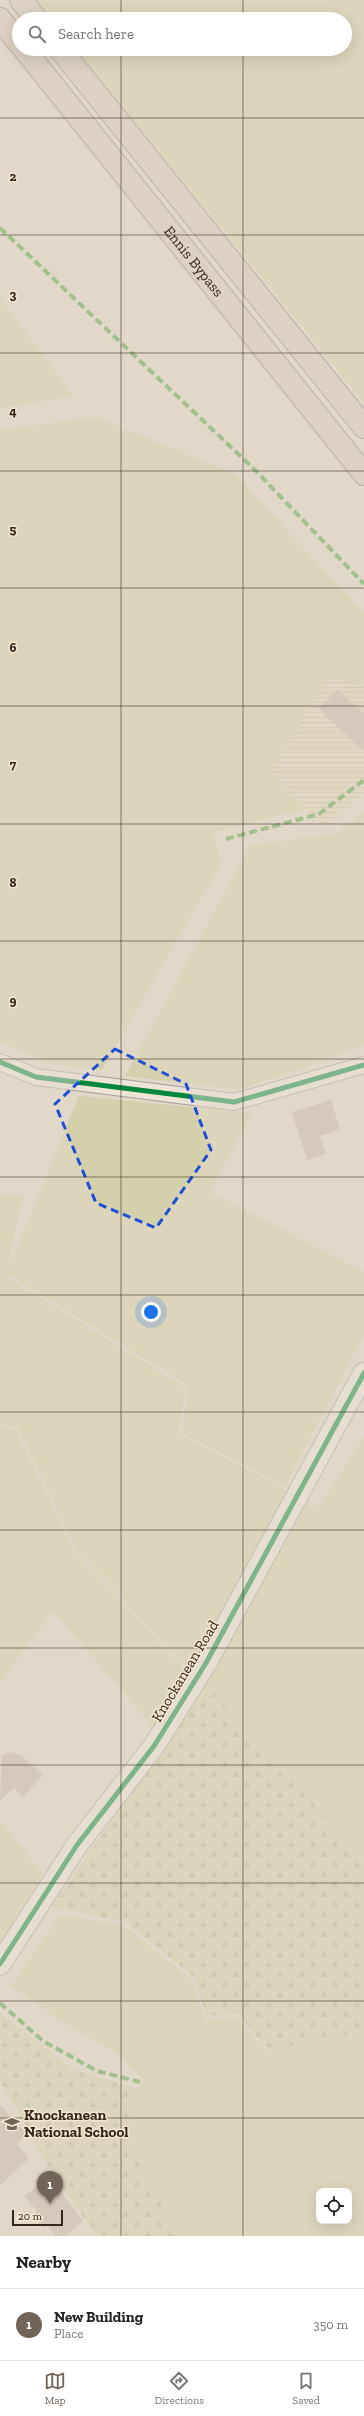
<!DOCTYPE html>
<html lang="en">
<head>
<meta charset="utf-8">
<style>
	:root { --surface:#fff; --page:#f2f2f2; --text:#222; --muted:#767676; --line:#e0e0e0; --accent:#716459 }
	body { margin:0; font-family:"Zilla Slab",serif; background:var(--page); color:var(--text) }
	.controls { position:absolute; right:12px; bottom:12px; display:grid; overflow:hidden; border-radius:8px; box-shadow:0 4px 16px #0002 }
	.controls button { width:36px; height:36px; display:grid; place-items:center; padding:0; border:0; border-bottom:1px solid var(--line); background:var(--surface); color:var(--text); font:20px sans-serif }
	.scale { position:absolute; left:12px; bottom:10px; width:51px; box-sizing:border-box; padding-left:4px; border:2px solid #34261c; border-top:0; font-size:11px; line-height:14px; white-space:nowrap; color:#34261c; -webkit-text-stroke:3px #f4e5cf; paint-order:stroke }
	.you { position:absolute; left:151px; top:1312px; width:14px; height:14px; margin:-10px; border:3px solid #fff; border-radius:50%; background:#1a73e8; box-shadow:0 0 0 6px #1a73e833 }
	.badge { display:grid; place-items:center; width:26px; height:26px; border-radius:50%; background:var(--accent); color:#fff; font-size:13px; font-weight:700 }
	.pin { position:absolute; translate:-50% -33px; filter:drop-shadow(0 1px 2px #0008) }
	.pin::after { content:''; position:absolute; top:21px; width:14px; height:12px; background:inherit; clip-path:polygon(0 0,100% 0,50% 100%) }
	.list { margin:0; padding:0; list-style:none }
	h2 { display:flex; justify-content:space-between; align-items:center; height:52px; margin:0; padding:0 16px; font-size:17px }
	h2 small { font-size:13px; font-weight:400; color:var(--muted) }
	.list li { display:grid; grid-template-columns:26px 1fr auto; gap:12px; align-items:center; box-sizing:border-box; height:72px; padding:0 16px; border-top:1px solid var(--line) }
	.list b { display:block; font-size:15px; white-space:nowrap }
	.list p { margin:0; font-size:13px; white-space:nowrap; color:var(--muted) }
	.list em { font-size:13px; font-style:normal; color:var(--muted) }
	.icon { flex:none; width:22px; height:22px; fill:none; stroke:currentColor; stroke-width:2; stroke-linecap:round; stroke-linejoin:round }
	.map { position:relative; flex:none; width:364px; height:2236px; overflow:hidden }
	.search { position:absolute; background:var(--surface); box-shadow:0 4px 16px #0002; left:12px; right:12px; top:12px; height:44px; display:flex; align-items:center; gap:10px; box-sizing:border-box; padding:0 14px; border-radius:22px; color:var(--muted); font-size:15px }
	.sheet { height:124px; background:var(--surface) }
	nav { display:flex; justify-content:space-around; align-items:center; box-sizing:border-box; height:56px; border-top:1px solid var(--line); background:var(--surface); font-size:11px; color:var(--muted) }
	nav a { display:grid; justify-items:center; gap:2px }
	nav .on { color:var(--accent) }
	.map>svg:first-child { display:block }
	.farmland { fill:url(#farmland-rules) }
	.green { fill:#d4d0ac; fill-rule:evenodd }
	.forest { fill:url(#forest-firs) }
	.building { fill:#c5b6ab }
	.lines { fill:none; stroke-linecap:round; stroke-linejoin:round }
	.minor-casing { stroke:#a79d94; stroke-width:18 }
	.tertiary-casing { stroke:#a79d94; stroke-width:23 }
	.motorway-casing { stroke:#8c837a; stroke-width:24 }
	.minor { stroke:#eae4db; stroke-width:16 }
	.tertiary { stroke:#eae4db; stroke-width:21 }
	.motorway { stroke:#d4c8bb; stroke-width:22 }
	.quiet { stroke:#53a341; stroke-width:4; stroke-dasharray:8 4; stroke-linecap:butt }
	.cycleway-casing { stroke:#f4e5cf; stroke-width:8 }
	.cycleway { stroke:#00873e; stroke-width:5 }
	.marked { fill:none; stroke:#1d4ed8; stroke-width:3; stroke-dasharray:8 5; stroke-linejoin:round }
	.grid { fill:none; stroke:#34261c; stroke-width:1; stroke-opacity:0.55 }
	.labels { text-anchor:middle; stroke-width:3; stroke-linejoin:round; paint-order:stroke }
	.street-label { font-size:15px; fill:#34261c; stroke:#f4e5cf }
	.poi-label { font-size:15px; font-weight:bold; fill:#34261c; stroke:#f4e5cf; text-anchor:start }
	.grid-label { font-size:13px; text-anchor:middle; font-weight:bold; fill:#34261c; stroke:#f4e5cf; stroke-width:3; stroke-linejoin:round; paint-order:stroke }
</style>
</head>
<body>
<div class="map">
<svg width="364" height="2236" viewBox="0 0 364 2236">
	<defs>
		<pattern id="farmland-rules" width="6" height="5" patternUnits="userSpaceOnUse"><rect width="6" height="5" fill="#e1d6ba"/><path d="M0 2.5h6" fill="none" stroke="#c2b89f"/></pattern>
		<pattern id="forest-firs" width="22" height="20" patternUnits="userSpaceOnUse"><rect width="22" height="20" fill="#d4d0ac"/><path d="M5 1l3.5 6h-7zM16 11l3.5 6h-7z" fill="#b7b293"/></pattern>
	</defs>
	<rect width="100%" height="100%" fill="#e2d8ca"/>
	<polygon class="farmland" points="330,676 364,687 364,794 323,826 270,773"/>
	<g class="green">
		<polygon points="35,0 364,0 364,403 75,49 345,49 345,19 50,19"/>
		<polygon points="0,298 74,396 0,408"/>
		<polygon points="96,417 235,474 364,613 364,687 330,676 270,773 306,809 214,832 221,864 102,1070 52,1064 0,1042 0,430"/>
		<polygon points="364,811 364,1046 239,1090 125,1076 250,846 337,833"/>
		<polygon points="79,1096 252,1113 210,1192 364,1272 364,1335 285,1486 182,1433 188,1385 7,1274 6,1276 186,1388 179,1434 319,1507 364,1436 364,1859 76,1549 18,1428 0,1423 0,1195 23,1194 8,1269"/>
		<polygon points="0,1425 16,1430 74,1550 191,1676 154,1728 53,1611 0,1683"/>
		<polygon points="0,1820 43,1874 1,1942 0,1942"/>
		<path d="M60,1915L123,1925L192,1980L205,2020L236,2017L267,2052L364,2032V2236H177L125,2131L143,2079L116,2053L58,2019L11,1986ZM319,2191H349V2221H319Z"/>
	</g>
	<g class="forest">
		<polygon points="206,1684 364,1860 364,2032 269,2051 237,2013 207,2016 194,1977 124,1921 52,1907"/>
		<polygon points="0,2013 72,2069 139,2089 125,2131 177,2236 100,2236 92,2230 49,2168 0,2081"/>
	</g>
	<g class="building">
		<polygon points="338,689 364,714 364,752 319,709"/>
		<polygon points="331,1100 340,1130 320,1136 326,1154 307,1160 292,1112"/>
		<polygon points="12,1752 21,1755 43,1775 23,1797 14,1788 0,1801 2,1755"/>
		<polygon points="0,2105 27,2134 17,2144 29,2158 0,2186"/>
		<polygon points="50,2178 83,2221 65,2236 55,2236 48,2226 43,2228 33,2215 37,2211 24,2196"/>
	</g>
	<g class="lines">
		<defs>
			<polyline id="minor" points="0,1062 36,1077 234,1102 364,1065"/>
			<polyline id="tertiary" points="0,1964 77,1845 154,1746 206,1663 364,1373"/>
			<g id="motorway">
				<polyline points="21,0 36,19"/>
				<polyline points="0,19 19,43"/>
				<path id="s1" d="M24,49L364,474"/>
				<polyline points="60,49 364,427"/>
			</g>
		</defs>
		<use href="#minor" class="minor-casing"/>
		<use href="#tertiary" class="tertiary-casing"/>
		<use href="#motorway" class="motorway-casing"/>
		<use href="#minor" class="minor"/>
		<use href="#tertiary" class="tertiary"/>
		<use href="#motorway" class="motorway"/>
		<g class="quiet">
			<polyline points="0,228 256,471 364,584"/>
			<polyline points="226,839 319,814 364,780"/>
			<polyline points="0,2003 43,2041 97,2071 140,2082"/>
		</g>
		<defs>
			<g id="cycleway">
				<polyline points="0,1062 36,1077 234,1102 364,1065"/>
				<polyline points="0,1964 77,1845 154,1746 206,1663 364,1373"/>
			</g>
		</defs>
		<use href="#cycleway" class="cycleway-casing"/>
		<use href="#cycleway" class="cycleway"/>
	</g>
	<path d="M0 0H364V2236H0ZM115,1049L186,1084L211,1150L156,1228L96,1203L55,1104Z" fill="#e2d8ca" fill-opacity=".55" fill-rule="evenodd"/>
	<path class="marked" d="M115,1049L186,1084L211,1150L156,1228L96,1203L55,1104Z"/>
	<path class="grid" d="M121,0V19M243,0V19M121,49V2236M243,49V2236M0,118H364M0,235H364M0,353H364M0,471H364M0,588H364M0,706H364M0,824H364M0,941H364M0,1059H364M0,1177H364M0,1295H364M0,1412H364M0,1530H364M0,1648H364M0,1765H364M0,1883H364M0,2001H364M0,2118H364"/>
	<defs>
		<symbol id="school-bare" viewBox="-9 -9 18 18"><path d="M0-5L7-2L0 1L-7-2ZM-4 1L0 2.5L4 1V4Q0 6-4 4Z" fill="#716459" stroke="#f4e5cf" stroke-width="2.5" paint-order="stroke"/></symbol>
	</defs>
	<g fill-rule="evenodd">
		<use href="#school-bare" x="1" y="2113" width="22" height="22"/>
	</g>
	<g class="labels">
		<g class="street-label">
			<text dy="5" stroke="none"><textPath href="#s1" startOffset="272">Ennis Bypass</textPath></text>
			<text transform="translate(185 1671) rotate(-59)" y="5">Knockanean Road</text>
		</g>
		<g class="poi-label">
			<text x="24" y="2120">Knockanean<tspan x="24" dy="17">National School</tspan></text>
		</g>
	</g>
	<g class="grid-label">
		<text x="13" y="181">2</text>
		<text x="13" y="299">3</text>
		<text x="13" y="416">4</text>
		<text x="13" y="534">5</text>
		<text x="13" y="652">6</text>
		<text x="13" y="769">7</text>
		<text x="13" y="887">8</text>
		<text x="13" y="1005">9</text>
	</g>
</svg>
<div class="controls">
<button><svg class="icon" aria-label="locate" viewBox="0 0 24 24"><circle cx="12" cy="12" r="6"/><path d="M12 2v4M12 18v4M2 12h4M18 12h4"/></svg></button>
</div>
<div class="scale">20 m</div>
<div class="you"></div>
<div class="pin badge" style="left:50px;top:2204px">1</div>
<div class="search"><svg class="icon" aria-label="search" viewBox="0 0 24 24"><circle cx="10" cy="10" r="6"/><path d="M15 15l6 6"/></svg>Search here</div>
</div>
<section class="sheet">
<h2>Nearby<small></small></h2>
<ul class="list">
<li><span class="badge">1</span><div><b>New Building</b><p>Place</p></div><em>350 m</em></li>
</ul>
</section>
<nav>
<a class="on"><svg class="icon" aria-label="map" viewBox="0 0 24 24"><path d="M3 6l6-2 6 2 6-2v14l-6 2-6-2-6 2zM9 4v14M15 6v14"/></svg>Map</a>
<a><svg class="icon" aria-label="directions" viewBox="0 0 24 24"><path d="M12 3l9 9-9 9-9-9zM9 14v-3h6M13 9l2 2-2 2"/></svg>Directions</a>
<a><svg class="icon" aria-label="saved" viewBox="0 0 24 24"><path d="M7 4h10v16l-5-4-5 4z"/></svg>Saved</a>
</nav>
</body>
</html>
